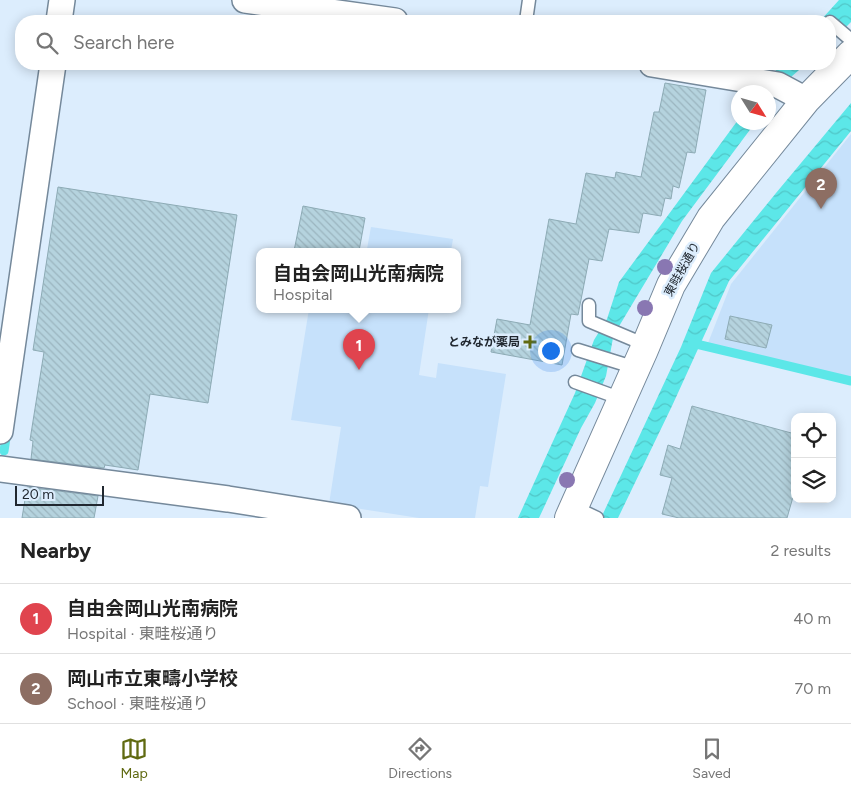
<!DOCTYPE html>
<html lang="en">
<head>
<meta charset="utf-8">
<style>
	:root { --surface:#fff; --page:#f6f6f6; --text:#222; --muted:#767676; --line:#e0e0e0; --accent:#606a11 }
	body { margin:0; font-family:Figtree,"Noto Sans JP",sans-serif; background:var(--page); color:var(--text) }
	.controls { position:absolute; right:15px; bottom:15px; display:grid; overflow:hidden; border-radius:10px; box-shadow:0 2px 12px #0003 }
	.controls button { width:45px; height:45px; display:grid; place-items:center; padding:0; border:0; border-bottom:1px solid var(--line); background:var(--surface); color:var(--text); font:25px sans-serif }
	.compass { position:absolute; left:731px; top:85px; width:45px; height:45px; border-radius:50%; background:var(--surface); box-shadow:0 2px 12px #0003; rotate:127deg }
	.scale { position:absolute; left:15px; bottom:12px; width:89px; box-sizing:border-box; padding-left:5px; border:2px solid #212830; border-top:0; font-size:14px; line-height:18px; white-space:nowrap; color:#212830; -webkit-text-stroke:4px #dcedfd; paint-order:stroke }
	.you { position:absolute; left:550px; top:350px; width:18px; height:18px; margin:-12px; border:4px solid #fff; border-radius:50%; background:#1a73e8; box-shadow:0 0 0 8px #1a73e833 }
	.badge { display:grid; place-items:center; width:32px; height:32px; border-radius:50%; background:var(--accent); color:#fff; font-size:16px; font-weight:700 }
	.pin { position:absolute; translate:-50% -41px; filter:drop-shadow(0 1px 2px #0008) }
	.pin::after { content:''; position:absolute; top:26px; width:18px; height:15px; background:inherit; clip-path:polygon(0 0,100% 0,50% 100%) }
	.popup { position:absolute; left:256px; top:248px; width:205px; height:65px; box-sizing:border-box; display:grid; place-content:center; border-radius:10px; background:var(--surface); filter:drop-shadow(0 1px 4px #0005); font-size:16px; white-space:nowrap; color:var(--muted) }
	.popup b { font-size:19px; color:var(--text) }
	.popup::after { content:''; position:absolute; left:50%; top:100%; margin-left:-10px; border:10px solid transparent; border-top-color:var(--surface) }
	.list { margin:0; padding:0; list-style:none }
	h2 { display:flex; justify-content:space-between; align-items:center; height:65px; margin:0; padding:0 20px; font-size:21px }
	h2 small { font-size:16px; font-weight:400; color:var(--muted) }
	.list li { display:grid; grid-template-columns:32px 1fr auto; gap:15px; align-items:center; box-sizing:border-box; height:70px; padding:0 20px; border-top:1px solid var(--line) }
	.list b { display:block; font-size:19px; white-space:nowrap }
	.list p { margin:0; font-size:16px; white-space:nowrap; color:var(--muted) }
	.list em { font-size:16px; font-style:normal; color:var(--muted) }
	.icon { flex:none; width:28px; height:28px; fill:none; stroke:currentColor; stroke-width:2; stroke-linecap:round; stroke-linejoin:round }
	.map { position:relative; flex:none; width:851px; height:518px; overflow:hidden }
	.search { position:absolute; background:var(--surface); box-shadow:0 2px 12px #0003; left:15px; right:15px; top:15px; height:55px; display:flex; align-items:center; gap:12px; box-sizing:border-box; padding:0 18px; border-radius:20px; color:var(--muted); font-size:19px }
	.sheet { height:205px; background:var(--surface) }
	nav { display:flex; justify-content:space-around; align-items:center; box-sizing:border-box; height:70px; border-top:1px solid var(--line); background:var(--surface); font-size:14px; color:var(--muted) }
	nav a { display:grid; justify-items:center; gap:2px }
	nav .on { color:var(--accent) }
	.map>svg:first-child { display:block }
	.built { fill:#c6e1fb }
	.water { fill:url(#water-waves) }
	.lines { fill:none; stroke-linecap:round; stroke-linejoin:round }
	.stream { stroke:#5ce7e8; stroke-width:9 }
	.building { fill:url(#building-back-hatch); stroke:#8dabb5 }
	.service-casing { stroke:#75899b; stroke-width:15 }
	.minor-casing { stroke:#75899b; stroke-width:28 }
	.tertiary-casing { stroke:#75899b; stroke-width:30 }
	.service { stroke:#fff; stroke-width:12 }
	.minor { stroke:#fff; stroke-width:25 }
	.tertiary { stroke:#fff; stroke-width:28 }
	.tree { fill:#8977b2 }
	.poi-dot { fill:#606a11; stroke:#dcedfd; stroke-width:2 }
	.labels { text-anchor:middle; stroke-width:5; stroke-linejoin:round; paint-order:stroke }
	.street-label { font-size:12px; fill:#212830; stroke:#dcedfd }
	.poi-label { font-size:12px; font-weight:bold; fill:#212830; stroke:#dcedfd; text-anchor:end }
</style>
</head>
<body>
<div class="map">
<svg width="851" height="518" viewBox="0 0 851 518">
	<defs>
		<pattern id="water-waves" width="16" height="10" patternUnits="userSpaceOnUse" patternTransform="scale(1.25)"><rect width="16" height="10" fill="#5ce7e8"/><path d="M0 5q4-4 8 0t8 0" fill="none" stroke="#50c6c7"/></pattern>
		<pattern id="building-back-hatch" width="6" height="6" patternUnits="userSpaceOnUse" patternTransform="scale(1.25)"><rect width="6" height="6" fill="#b5d3de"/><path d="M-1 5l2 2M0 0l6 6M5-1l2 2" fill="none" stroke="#9bb5bf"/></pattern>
	</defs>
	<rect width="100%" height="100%" fill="#dcedfd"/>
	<g class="built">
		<polygon points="851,134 851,377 708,343 731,284"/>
		<polygon points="371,227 453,239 451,251 384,251 367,249"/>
		<polygon points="309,309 429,309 419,375 436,378 438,363 506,374 488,487 480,486 475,518 419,518 329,504 341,427 291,420"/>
	</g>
	<g class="water">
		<polygon points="839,0 851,0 851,22 830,43 830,21 820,21"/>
		<polygon points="781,64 806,64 791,77 769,105 768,92 758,92"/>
		<polygon points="851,103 851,131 729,281 672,406 618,518 601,518 681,347 711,273 776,193"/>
		<polygon points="738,120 738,122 755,123 682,221 618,328 613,338 606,376 595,403 581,428 539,518 518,518 575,393 594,340 607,319 619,282"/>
	</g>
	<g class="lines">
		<g class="stream">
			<polyline points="692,343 851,381"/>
			<polyline points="4,451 7,431"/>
		</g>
	</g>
	<g class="building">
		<polygon points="665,83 706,90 695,153 687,152 679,188 673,186 671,199 665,198 661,216 643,213 639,233 609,229 602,261 589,259 578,315 571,314 562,365 491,352 497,319 530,325 549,219 576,224 586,173 615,178 616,172 641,177 654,112 659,112"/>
		<polygon points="58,187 237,215 208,403 150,394 138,470 105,465 104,468 31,459 33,441 30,440 44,352 33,350"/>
		<polygon points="303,206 365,218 359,251 294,251"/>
		<polygon points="730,316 772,325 766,348 725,339"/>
		<polygon points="692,406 795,434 795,490 787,518 679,518 662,514 672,478 660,475 668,445 680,449"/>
		<polygon points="27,487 98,496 94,518 22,518"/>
	</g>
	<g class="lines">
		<defs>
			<g id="service">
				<polyline points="526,21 529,0"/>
				<polyline points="830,22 851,40"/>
				<polyline points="589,305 589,321 646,345"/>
				<polyline points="578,350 636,368"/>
				<polyline points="575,382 622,399"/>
				<polyline points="574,507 597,518"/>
			</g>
			<g id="minor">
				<polyline points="245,0 395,21"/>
				<polyline points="59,21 62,0"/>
				<polyline points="652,64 778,85 806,100"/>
				<polyline points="0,431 53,64"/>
				<polyline points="0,469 228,499 348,518"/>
			</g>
			<polyline id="tertiary" points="569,518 643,352 671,285 711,218 806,100 851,54"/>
		</defs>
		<use href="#service" class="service-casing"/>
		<use href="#minor" class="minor-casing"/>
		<use href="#tertiary" class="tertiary-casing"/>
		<use href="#service" class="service"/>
		<use href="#minor" class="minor"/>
		<use href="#tertiary" class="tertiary"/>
	</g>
	<g class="tree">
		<circle cx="665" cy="267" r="8"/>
		<circle cx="645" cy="308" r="8"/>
		<circle cx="567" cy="480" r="8"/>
	</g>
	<path class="poi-dot" d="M527.5 334.5h5v5h5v5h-5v5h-5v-5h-5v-5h5z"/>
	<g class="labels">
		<g class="street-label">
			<text transform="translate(682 269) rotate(-61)" y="4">東畦桜通り</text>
		</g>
		<g class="poi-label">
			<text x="520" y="346">とみなが薬局</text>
		</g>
	</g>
</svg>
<div class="controls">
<button><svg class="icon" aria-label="locate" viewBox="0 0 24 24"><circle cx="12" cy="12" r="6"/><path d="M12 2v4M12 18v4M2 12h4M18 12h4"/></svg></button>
<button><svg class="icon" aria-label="layers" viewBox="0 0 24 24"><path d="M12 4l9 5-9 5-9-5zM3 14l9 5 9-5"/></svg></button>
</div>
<svg class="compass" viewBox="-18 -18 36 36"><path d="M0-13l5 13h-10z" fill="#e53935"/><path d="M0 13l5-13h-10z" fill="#767676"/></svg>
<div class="scale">20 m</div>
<div class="you"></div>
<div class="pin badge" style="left:359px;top:370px;background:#e0444e">1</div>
<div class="popup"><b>自由会岡山光南病院</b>Hospital</div>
<div class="pin badge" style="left:821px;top:209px;background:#8d6e63">2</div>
<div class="search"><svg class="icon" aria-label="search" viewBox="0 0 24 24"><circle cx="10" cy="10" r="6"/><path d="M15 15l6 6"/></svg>Search here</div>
</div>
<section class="sheet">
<h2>Nearby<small>2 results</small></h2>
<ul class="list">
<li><span class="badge" style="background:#e0444e">1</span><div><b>自由会岡山光南病院</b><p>Hospital · 東畦桜通り</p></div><em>40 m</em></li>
<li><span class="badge" style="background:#8d6e63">2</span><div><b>岡山市立東疇小学校</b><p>School · 東畦桜通り</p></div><em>70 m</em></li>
</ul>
</section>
<nav>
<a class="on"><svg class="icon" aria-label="map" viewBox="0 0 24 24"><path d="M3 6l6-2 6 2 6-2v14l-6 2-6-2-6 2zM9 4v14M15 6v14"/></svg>Map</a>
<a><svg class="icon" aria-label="directions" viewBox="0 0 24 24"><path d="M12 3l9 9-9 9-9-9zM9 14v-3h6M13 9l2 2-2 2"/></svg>Directions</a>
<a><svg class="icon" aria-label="saved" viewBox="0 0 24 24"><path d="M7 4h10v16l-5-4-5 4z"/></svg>Saved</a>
</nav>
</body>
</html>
